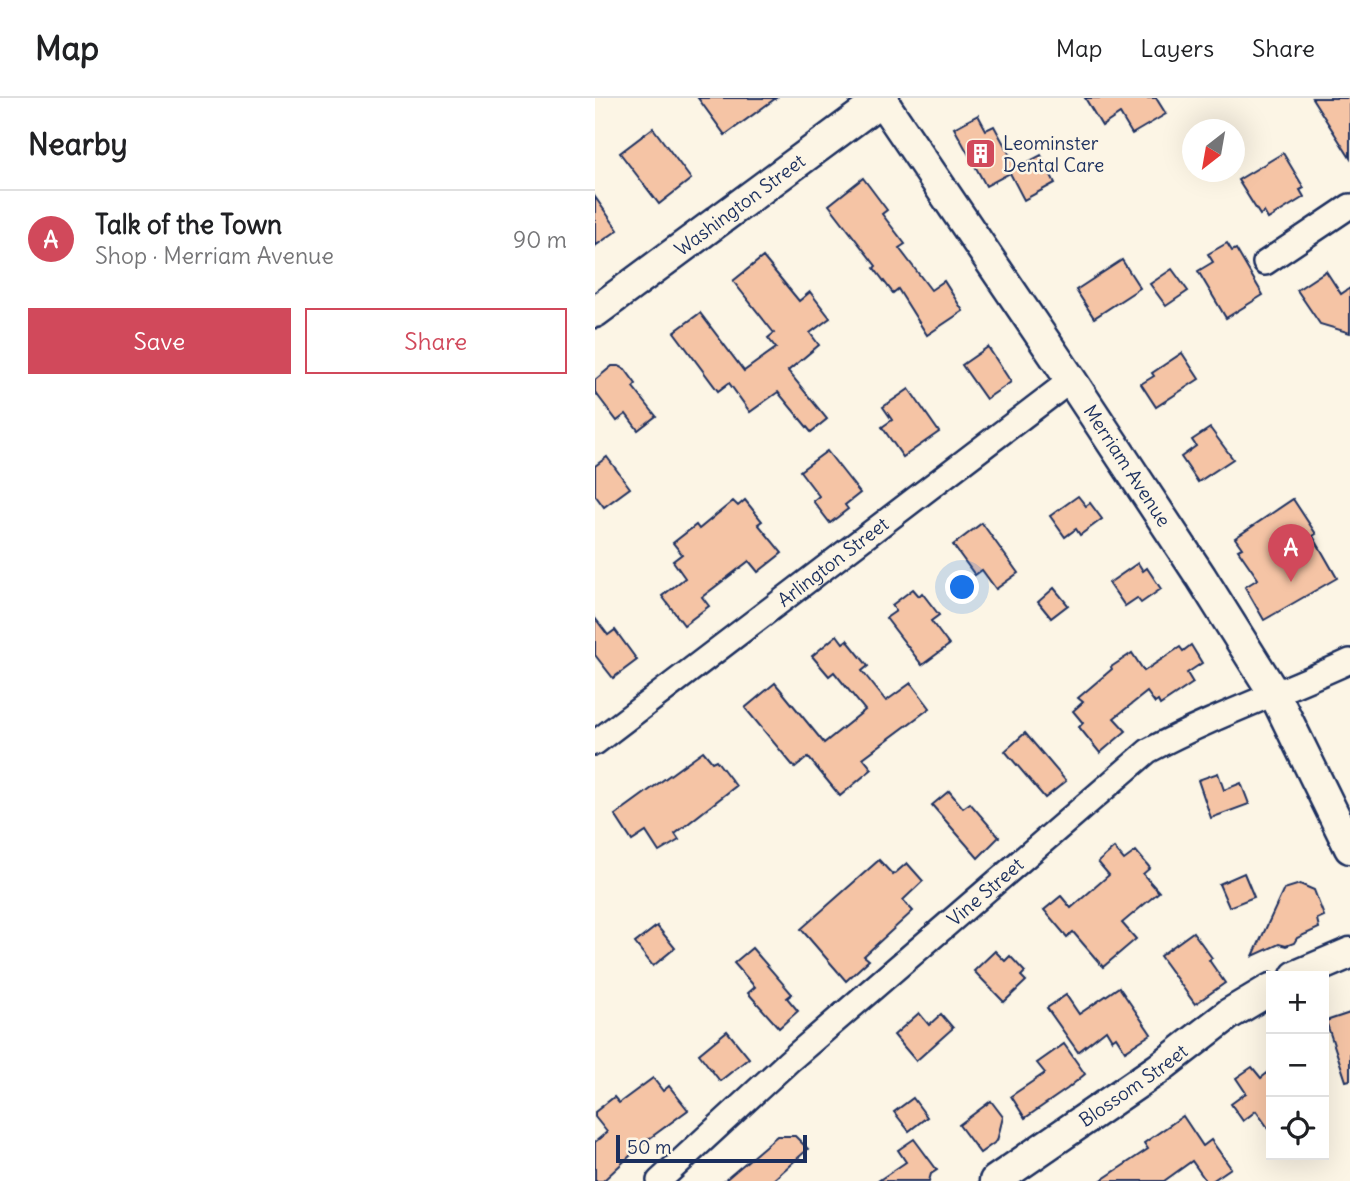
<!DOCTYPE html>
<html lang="en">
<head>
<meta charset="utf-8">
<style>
	:root { --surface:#fff; --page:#f6f6f6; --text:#202124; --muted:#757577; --line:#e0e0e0; --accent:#d1495b }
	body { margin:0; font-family:Delius,sans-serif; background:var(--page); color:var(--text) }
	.controls { position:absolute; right:21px; bottom:21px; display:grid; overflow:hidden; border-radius:0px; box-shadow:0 7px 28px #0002 }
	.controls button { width:63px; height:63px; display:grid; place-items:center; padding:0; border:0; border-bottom:2px solid var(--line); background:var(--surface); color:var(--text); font:35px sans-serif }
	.compass { position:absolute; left:587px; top:21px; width:63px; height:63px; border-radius:50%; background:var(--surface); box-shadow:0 7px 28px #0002; rotate:211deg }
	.scale { position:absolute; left:21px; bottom:18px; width:191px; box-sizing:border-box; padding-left:7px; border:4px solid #1b2f5e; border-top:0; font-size:19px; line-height:24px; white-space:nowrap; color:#1b2f5e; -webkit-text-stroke:5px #fcf5e5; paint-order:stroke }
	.you { position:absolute; left:368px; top:490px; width:24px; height:24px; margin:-18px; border:5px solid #fff; border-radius:50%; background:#1a73e8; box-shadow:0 0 0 10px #1a73e833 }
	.badge { display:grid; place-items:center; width:46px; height:46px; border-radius:50%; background:var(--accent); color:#fff; font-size:23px; font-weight:700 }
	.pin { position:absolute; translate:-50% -58px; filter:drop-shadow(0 2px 4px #0008) }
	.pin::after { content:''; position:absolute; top:37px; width:24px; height:21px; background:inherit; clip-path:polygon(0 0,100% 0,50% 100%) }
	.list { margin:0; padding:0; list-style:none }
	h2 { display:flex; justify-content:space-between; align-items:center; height:91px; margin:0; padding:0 28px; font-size:30px }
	h2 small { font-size:23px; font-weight:400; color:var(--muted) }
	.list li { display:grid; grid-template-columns:46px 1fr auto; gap:21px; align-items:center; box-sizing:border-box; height:98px; padding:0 28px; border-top:2px solid var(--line) }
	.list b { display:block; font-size:26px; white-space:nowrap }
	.list p { margin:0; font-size:23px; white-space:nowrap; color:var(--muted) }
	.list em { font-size:23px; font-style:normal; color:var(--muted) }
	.actions { display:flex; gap:14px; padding:21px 28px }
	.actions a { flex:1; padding:16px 0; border:2px solid var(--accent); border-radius:0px; text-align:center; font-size:24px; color:var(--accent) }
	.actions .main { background:var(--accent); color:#fff }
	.icon { flex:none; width:38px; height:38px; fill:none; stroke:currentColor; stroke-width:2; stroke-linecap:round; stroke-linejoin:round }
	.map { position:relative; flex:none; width:755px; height:1083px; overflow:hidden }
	header { display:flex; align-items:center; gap:42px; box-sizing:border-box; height:98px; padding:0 35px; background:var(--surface); border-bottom:2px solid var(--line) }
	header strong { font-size:33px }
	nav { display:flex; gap:38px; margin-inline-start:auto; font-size:24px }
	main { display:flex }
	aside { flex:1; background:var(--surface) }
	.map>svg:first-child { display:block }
	.building { fill:#f5c4a5; stroke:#1b2f5e; stroke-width:2 }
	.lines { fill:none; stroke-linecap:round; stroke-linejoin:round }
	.minor-casing { stroke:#1b2f5e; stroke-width:28 }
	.tertiary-casing { stroke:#1b2f5e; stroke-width:35 }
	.minor { stroke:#fcf5e5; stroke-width:23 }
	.tertiary { stroke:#fcf5e5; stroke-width:30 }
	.labels { text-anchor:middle; stroke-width:5; stroke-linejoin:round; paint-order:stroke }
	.poi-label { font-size:19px; fill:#1b2f5e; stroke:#fcf5e5; text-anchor:start }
	.street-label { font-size:19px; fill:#1b2f5e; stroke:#fcf5e5 }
</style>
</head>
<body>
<header>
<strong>Map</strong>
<nav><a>Map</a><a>Layers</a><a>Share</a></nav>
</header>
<main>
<aside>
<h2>Nearby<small></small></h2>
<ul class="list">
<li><span class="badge">A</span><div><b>Talk of the Town</b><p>Shop · Merriam Avenue</p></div><em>90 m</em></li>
</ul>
<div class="actions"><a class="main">Save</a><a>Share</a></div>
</aside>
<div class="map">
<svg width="755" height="1083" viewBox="0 0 755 1083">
	<rect width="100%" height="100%" fill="#fcf5e5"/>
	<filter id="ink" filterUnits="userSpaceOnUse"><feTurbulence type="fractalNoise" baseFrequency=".0143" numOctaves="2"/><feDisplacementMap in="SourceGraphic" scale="14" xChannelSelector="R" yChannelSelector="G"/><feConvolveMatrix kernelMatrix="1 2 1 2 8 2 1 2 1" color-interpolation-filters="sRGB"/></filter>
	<g filter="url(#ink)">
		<g class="building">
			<polygon points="103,0 181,0 130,37"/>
			<polygon points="490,0 561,0 571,16 537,36 525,16 507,28"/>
			<polygon points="717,0 755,0 755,60"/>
			<polygon points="383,17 391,32 399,28 422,70 446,57 460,85 429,102 415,75 391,88 359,30"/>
			<polygon points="58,30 96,81 64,106 25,55"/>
			<polygon points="688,55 709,90 705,92 709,99 673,121 669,114 665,117 643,82"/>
			<polygon points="268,80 292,112 287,116 310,146 304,150 336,192 349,183 368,213 332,237 303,191 298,195 279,170 281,168 234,107"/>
			<polygon points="0,99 23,132 0,148"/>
			<polygon points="632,145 637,153 641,151 668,197 631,220 603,173 618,164 613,156"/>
			<polygon points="168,159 204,203 215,194 235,220 215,235 224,247 193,273 232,321 216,334 183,294 155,314 134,285 123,293 79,234 105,215 149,273 181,250 173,240 179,235 138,183"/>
			<polygon points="527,162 545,190 499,220 481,192"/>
			<polygon points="577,171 593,193 571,208 555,186"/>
			<polygon points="731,173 746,196 755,190 755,235 725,226 702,192"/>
			<polygon points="393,249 416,284 391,301 367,267"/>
			<polygon points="587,255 604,281 561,309 546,286 559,278 557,275"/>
			<polygon points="17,268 24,268 30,271 41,286 38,289 61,318 43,332 31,316 22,323 0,294 0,282"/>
			<polygon points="314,291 344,334 308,359 287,329 297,322 288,309"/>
			<polygon points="615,330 638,361 603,384 586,359 601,348 597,342"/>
			<polygon points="232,353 265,395 250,407 253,411 235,425 218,403 224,398 205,373"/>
			<polygon points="12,359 35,390 9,409 0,397 0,368"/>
			<polygon points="483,398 491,408 495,405 507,421 485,437 481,431 470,439 455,418"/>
			<polygon points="698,401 721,436 718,438 742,480 669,522 650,489 663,481 643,452 647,450 640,440"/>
			<polygon points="150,402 167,423 163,426 187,455 163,474 154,463 107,499 114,508 89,527 67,498 90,480 78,463 87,456 78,445 101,427 104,431 138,403 143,408"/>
			<polygon points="387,425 423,475 401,491 387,472 380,477 358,447"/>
			<polygon points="543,465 548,473 552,470 566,491 546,505 542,500 530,508 514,485"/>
			<polygon points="459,490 473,507 456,520 443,504"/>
			<polygon points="318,491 324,498 327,495 344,517 336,523 354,547 327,567 291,520 301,513 297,507"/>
			<polygon points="0,520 13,537 20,532 42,562 18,580 0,557"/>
			<polygon points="242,537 248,545 252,542 273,568 267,573 291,603 316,585 335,610 268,660 277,671 245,698 213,659 200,670 150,610 180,585 229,645 270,612 239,574 234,578 217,558"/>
			<polygon points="596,547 607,565 592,575 598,585 565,607 563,603 560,605 552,594 519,620 531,633 505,655 484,629 488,625 478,613 488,604 483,600 517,571 516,569 537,555 549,573 585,549 588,553"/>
			<polygon points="430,635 471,683 450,700 410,653"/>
			<polygon points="108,653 117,664 121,662 141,688 80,736 84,742 64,754 51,734 37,743 20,717"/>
			<polygon points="623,675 629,692 646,685 654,706 616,720 603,682"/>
			<polygon points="354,693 368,710 375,705 404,739 383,760 337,707"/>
			<polygon points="519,750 529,762 541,753 555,770 548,776 564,794 527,825 541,841 508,869 478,834 472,839 449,812 466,798 476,810 514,777 503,764"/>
			<polygon points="284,762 298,777 312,765 328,783 308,802 318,813 269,858 274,862 251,883 206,831"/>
			<polygon points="649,775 659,799 634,809 624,786"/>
			<polygon points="705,786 719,792 729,818 722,821 724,830 702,840 699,845 691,848 684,846 658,858 689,791"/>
			<polygon points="62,828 80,850 58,868 40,845"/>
			<polygon points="598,834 617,860 614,862 630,885 600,906 565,858"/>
			<polygon points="157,850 197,896 192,900 203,913 184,930 153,895 160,889 139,865"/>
			<polygon points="400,853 410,863 415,858 430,874 426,878 431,883 409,904 379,873"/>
			<polygon points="524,889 556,936 530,953 521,939 517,942 511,932 483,954 452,910 471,897 484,916"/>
			<polygon points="324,915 334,927 346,916 358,930 321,963 299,937"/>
			<polygon points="755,915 755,982 751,983 731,923"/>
			<polygon points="132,933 154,960 125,983 104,956"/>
			<polygon points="469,946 490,976 472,991 430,1020 416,998 450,975 442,965"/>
			<polygon points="657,969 666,980 676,972 676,1034 661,1013 648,1023 636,1006 651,995 641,980"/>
			<polygon points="58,980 68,993 74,988 93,1012 51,1043 8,1083 0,1083 0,1044 12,1034 0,1019 0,1014 19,999 24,1005"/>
			<polygon points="318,1000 332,1019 314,1033 299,1014"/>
			<polygon points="396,1003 408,1019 402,1043 385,1055 364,1027"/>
			<polygon points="588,1018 608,1048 616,1042 636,1070 617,1083 611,1083 597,1063 569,1083 505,1083 553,1051 549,1045"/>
			<polygon points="182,1038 200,1038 213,1051 177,1083 129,1083"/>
			<polygon points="319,1041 342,1072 336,1076 334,1083 283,1083 311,1064 303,1052"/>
		</g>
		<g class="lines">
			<defs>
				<g id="minor">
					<polyline points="670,165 755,108"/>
					<path id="s1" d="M0,645L476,282"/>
					<path id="s2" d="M64,1083L194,963L553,653C618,618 688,594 755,563"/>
				</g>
				<g id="tertiary">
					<path id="s3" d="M285,0L476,282L606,479L680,597L755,750"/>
					<path id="s4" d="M0,214L289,0"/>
					<polyline points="701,878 755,855"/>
					<path id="s5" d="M400,1083L563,971L634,916L676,891"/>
				</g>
			</defs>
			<use href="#minor" class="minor-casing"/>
			<use href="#tertiary" class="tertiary-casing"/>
			<use href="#minor" class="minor"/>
			<use href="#tertiary" class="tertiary"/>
		</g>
	</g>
	<defs>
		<symbol id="building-square" viewBox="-11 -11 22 22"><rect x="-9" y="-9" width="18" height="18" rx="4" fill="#d1495b" stroke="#fcf5e5"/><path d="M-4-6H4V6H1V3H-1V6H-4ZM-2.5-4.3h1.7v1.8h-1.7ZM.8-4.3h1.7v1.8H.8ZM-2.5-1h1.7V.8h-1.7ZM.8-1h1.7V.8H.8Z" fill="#fff"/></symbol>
	</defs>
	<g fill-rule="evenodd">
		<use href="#building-square" x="368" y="38" width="35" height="35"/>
	</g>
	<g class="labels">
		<g class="poi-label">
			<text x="408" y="52">Leominster<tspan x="408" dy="22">Dental Care</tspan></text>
		</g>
		<g class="street-label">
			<text dy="7" stroke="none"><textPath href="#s4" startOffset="180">Washington Street</textPath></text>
			<text dy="7" stroke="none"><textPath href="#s3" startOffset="443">Merriam Avenue</textPath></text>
			<text dy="7" stroke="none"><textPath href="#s1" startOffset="299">Arlington Street</textPath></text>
			<text dy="7" stroke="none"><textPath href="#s2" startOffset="436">Vine Street</textPath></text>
			<text dy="7" stroke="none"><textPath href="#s5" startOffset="168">Blossom Street</textPath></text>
		</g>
	</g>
</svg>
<div class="controls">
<button>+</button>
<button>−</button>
<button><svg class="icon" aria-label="locate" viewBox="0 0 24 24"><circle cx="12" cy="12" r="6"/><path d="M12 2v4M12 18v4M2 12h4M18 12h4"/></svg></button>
</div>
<svg class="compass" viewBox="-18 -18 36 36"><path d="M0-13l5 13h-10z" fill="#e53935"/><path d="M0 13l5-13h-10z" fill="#757577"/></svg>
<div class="scale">50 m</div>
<div class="you"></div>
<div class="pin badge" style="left:696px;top:484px">A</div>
</div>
</main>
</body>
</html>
